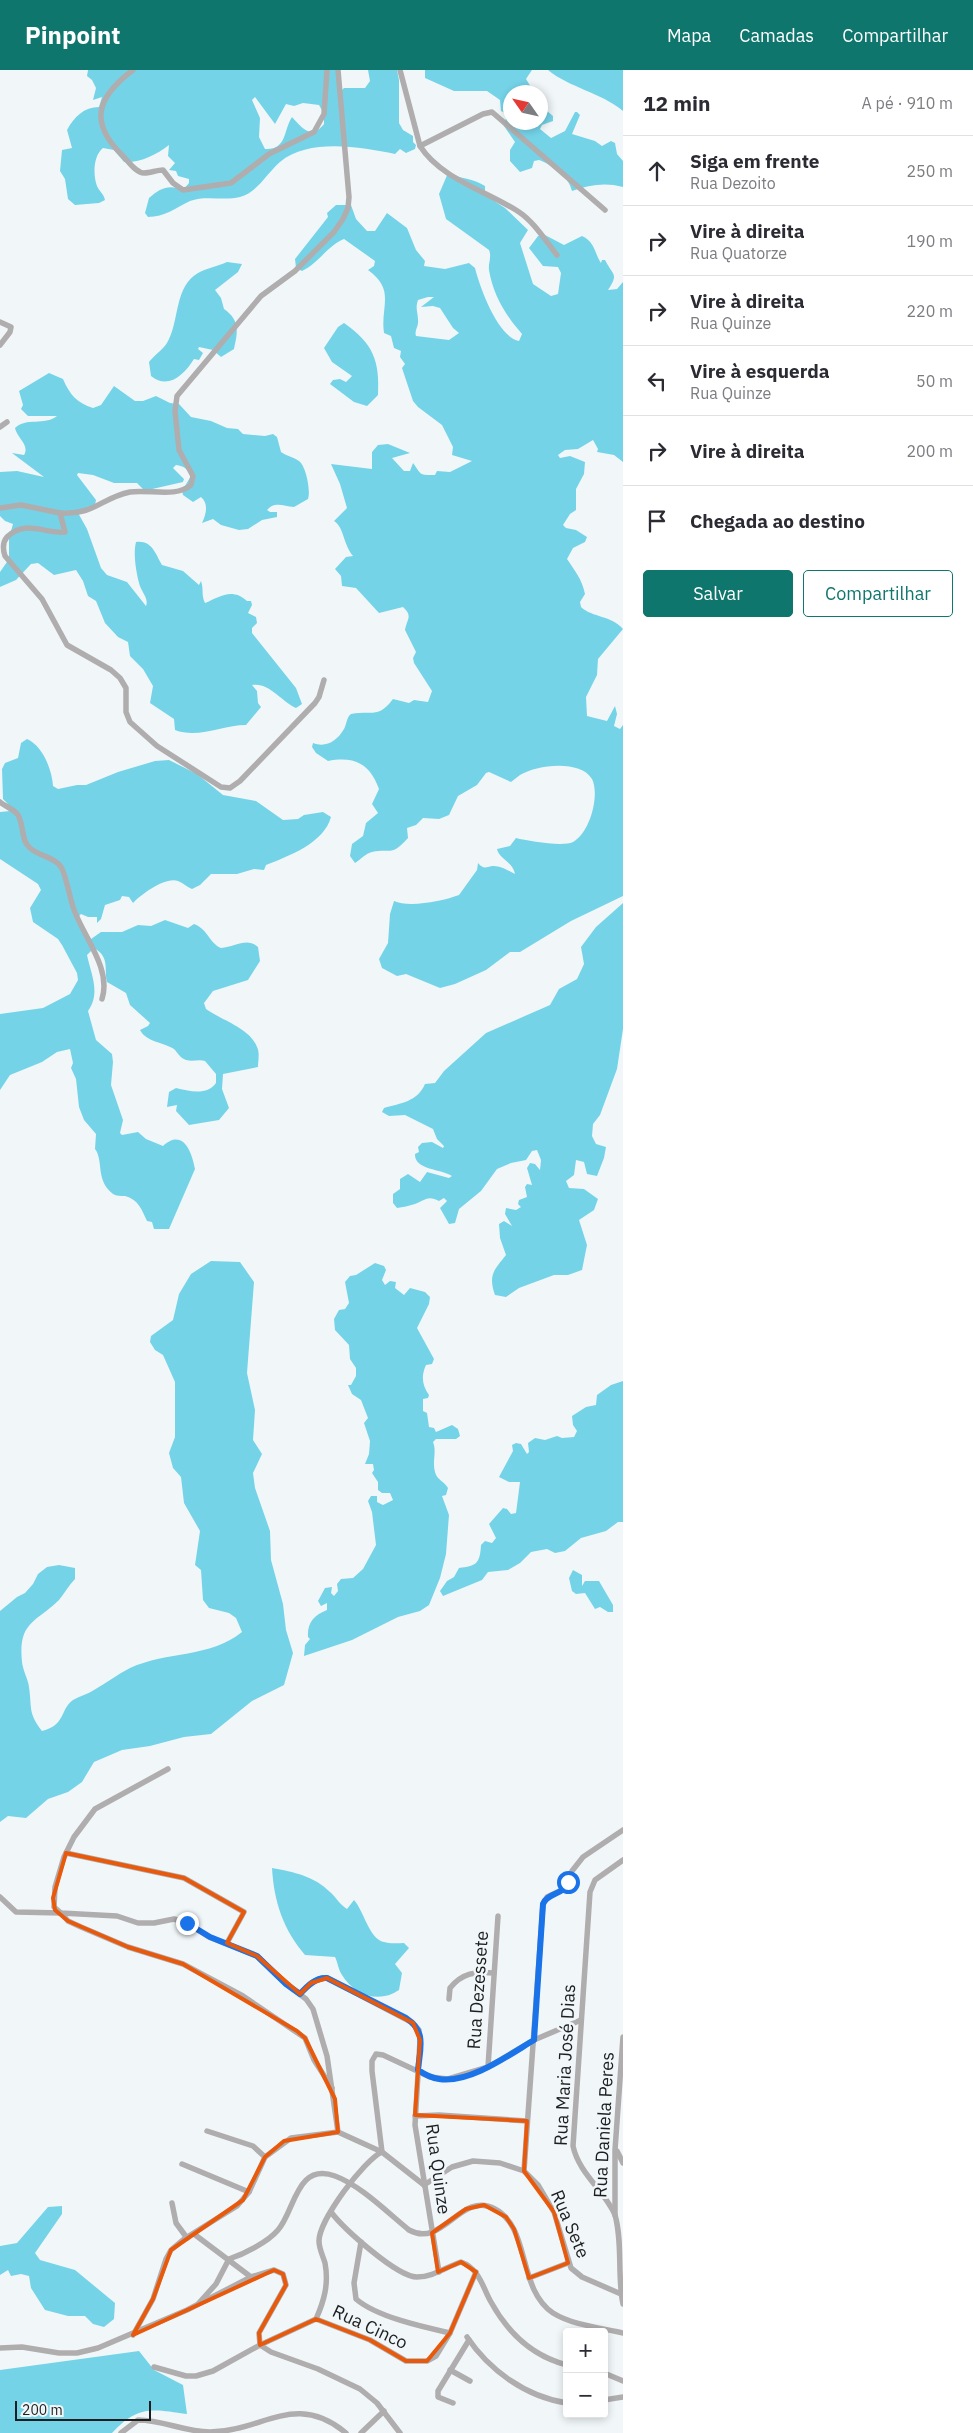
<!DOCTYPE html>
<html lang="pt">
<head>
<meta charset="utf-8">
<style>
	:root { --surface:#fff; --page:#f2f2f3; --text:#2b2b33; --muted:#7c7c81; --line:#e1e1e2; --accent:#0f766e }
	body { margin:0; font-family:"IBM Plex Sans",sans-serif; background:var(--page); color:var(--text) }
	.controls { position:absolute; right:15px; bottom:15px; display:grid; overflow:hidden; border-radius:5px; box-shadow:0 2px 8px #0003 }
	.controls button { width:45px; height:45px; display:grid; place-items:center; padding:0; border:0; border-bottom:1px solid var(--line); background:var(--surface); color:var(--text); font:25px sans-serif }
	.compass { position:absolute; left:503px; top:15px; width:45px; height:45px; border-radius:50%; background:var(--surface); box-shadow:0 2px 8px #0003; rotate:304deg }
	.scale { position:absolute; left:15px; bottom:12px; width:136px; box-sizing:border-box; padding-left:5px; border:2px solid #1c1e1f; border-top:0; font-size:14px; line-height:18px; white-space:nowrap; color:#1c1e1f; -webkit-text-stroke:4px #f1f7f9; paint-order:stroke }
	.stop { position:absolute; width:15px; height:15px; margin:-11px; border:4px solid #1a73e8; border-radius:50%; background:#fff }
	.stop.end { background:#1a73e8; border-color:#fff; box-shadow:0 1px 5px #0008 }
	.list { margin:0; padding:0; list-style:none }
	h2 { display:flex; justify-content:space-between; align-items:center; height:65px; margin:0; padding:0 20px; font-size:21px }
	h2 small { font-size:16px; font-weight:400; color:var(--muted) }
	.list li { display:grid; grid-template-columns:32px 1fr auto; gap:15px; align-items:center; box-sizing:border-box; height:70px; padding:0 20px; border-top:1px solid var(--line) }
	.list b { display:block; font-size:19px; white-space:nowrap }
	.list p { margin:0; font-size:16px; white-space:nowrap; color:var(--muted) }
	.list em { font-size:16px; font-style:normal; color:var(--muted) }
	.actions { display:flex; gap:10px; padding:15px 20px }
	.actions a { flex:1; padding:11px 0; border:1px solid var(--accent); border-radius:5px; text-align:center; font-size:18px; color:var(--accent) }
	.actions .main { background:var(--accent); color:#fff }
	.icon { flex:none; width:28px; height:28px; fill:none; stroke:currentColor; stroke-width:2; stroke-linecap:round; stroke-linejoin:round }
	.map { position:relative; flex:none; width:623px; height:2363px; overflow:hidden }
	header { display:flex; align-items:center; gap:30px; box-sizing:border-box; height:70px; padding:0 25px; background:var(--accent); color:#fff }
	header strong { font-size:24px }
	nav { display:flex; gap:28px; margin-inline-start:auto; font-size:18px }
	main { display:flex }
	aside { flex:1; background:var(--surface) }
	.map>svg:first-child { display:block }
	.green { fill:#75d3e8; fill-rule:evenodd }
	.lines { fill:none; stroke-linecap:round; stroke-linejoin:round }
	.minor { stroke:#b0adae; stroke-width:5.5 }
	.route { stroke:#1a73e8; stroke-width:6 }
	.marked { fill:none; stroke:#e8590c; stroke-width:4; stroke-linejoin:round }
	.labels { text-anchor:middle; stroke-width:5; stroke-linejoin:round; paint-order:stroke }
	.street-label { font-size:18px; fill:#1c1e1f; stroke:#f1f7f9 }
</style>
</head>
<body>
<header>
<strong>Pinpoint</strong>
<nav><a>Mapa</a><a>Camadas</a><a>Compartilhar</a></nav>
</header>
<main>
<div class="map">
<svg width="623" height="2363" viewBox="0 0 623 2363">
	<rect width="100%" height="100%" fill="#f1f7f9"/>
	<g class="green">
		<path d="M88,0H339L341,21L344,18H365L370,11L368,0H397L399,10V53L403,60L413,66V72L416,75L415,79L406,83L400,79L395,84C360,77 309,68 280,92C267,103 257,123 240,127C224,131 205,125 190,131C175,138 165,147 148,147L145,143L149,128C160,118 169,114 183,120L189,113V109L178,106L176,101L169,100L175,93L168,86L169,75C156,85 140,93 124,92L114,80L103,78C93,86 93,105 97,116C99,121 104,124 105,130L99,133L75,135L68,129L65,109L60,101L62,80L72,78L67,60C74,47 84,37 99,37L102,27L93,30L96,18L92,10L87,6ZM255,27L275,54L286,34L294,36L303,33L319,35L324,44V54C311,70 302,58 292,47C283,61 287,80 265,79L259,67L260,48L252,30Z"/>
		<path d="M425,0H532L526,9L534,22H510V52H540L541,36L553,46V51L542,55L540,59L551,68L565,61L575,42H577L580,45L572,64L595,71L602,76L611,71L615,73L617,84L623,91V117C605,112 589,115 572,121C569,107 553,95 539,90L534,91L532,98L520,102L510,91V80L515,72L504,56L507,44L501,41L500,30L487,21H454L425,8Z"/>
		<path d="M548,0H623V41C600,22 570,18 548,0Z"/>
		<path d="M448,103C461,109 473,108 485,116V125L505,138L528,160L520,173L533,214L551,226L558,224L561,203L558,197L543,196L529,178L538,166L545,165L564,175L582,166C595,172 594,182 601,193L602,190H605C613,206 619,203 608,220L617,219L623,212V392L614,385L597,382L598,379L593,370L578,379L565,380L558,385L560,388L570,386L585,392L584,404L576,419V440L570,444L563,455L566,458L576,460L587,467L585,472L573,478L567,489C575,501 582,509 585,524L580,532L581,537C593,548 611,545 623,559L598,589L597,605L586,627L587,646L607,651L615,636L617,644L614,656L620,659L623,655V826L571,851L520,882H510L486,900L455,914L440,918L406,904L397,906L382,898L379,889L388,873L390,844L394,831C409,838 443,831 459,825L477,800L478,793C484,800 486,797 492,796C500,795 509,801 515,804C513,792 499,789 497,779L510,776L516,768C528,771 563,777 573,772C590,763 600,725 592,709C580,689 536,695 520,705C517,707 514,710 511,712L489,702L486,703L477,715L458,726L449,745L439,749L423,748L416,755L407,758L408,768C391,787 391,778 372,782C366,783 360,790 355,793L350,786L352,774L363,766L366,753L378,743L372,734L379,719C370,694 355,686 328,691L316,683L312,677L313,673C326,678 337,671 344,659C347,654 346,648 351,644C372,640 378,649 393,629L409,633L414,630L428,632L432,621L414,593L413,588L416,582L405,560C407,549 413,546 403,537L379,543L356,518L342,516L341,506L335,499L346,487L353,486C343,474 344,457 334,451L347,438L340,414L331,394L372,399V382L378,375L388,374L410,383L392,388L404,401H410L413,393C422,405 418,405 435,405L437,401L450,402L472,391L452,385L453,377L442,355L418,337L413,331L402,298L405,294L400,287L401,281L394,278L391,266L384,263C380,237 396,220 368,200L374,196L375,191L344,169C327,176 319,193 302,201L296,198L295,189L328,147L327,143L336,135H351L356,149L367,161H375L387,143L407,158L416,180L425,191L424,196L445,199L469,193L475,198C480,218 498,267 519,271L522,264C506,246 493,225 489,200C488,193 492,187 489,180L446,149L439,124ZM428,227H434L421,237L433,236L440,238L453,258L459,263L449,270L416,266C414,260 419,257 418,250C418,242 415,239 418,230Z"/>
		<path d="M227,192L242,194L238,202L215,220L221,228L224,239C240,250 238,262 234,279L221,287L213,280L199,277L198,279L203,283L199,290L194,289C184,305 168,320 151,306L149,292C155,284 165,279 169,269C179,249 175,216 198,203C207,198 218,196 227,192Z"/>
		<path d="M344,253C373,273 380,291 378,325L367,336L354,332L330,314L333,310L340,309L346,312L352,306L332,292L324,278L338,257Z"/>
		<path d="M49,303L63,309C70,325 77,333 93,338L101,335L114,316L135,331H143L156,326L170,333L179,334L191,347L211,351L227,358L238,359L243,364L265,366L273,364L277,367L281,382C286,386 294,387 299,391C306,396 311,421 308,429L294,437C283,436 275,431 267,440L270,442H277V447L262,450L248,459L239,460L221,455L213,449L202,453C206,444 209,434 201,427L193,432L183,425L182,421L191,406C188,399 184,396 176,395L173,398L184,409L183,412L148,420L143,419L137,413H114L93,405L78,403L77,405L96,430L95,435L77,441L87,459L101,498L107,505L127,512L146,536C149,528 141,522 139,513C136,501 133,484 136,472C152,470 155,483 162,495L183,501L199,515L201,511C204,519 201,525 205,533C219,527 232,517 247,531H251L252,535L248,543L256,547L257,553L252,558V563L296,618L302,634L296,638C281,631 269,612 252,615L257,621L258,633L261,637L246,655C223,655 198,669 175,660L174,649L150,633L153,616L143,599L130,586L128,572L118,567L105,553L96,531L88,526L83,511L76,500L54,505L38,493L31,494L16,510L0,517V502L9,489V468L13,454L5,451L0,446V402L17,401L44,407L12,383L24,385C30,375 17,368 15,358C26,347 44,356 57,346H28L21,339L23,335L19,321Z"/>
		<path d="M27,669C43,676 52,700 53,716L58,719L77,715H86L118,702L155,691L169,690L197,704L223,725L256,731L283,750L298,749L304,745L323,742L331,747C324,773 289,786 266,795L264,800L254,799L237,804H211L200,815L192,819C187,817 183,813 178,811C166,806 140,825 133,833L129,827L122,826L120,830L105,835L101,849L97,853V847H88L81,844L78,847L91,869L101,862H122L138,855L151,856L165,850L188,858L194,854C208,859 209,873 221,878C235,877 247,867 258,877L260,891L248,910L213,921L204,933L206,939C221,950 250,958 257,977C260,983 258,991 258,997L223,1004L222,1019L229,1038L219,1050L189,1055L176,1041L177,1035L167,1037L169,1022L176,1018C189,1021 207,1026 216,1013V1004L205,991C199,989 193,992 186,990C180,988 178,983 174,979C163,972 146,972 140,960L148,956L150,953L130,935L126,923L107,912C104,899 110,887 94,878L87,885C91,904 101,923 88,941L96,970L112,984L113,992L111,1015L123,1050L120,1063L122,1065L138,1062L146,1069L163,1076C183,1058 192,1082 195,1099L169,1159H154L152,1152L147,1151C142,1140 138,1129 125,1126C121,1126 116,1126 113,1124C95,1110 104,1091 95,1079L96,1064L84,1050L79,1037L76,1009L71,998L73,993L70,979L57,982L42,992L10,1005L0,1020V944L43,938L70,924L78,910L77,903L62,875L58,869L33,852L30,838L41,820L38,814L0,789V742L10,741L8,734L3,729L2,699L5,693L18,688L21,673Z"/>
		<path d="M623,833V959L617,999L600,1045L593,1054L592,1066L596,1074L606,1077L604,1088L597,1106L587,1104L584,1092L576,1090L574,1105L566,1111L569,1118L584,1119L598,1129L594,1140L579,1150L587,1175L582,1200L568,1205H554L519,1218L506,1227L495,1225C488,1205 494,1200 506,1185L500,1168L499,1154L504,1151L512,1156L505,1144L506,1138L516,1140L521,1137L518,1134L519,1130L527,1127L525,1117L527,1114L532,1115L527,1098L530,1093L535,1094L540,1100L541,1090L537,1080L532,1081L526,1090L511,1093L497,1099L481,1121L459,1139L455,1153L449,1154L440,1138L447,1131L444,1128L439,1131C428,1125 425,1130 415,1134C409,1136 403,1137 397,1138L393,1133V1124L400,1119V1109L408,1104L420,1112L427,1102L449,1108L452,1106C441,1099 414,1100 415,1084L419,1082L418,1077L422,1073L432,1072L443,1078L444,1076L437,1069L433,1059L405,1045L389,1046L382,1042L384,1038C401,1033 417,1032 425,1014L435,1013L444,1001L486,963L550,935L559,919L577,909L584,894L581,877L596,857Z"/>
		<path d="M211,1191L240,1192L254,1212L247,1303L255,1340L253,1370L262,1384L253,1403L255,1418L270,1461L271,1490L283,1534L286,1560L293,1583L284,1615L252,1631L211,1664L184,1667L150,1676L122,1680L94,1692L82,1712L68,1722L48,1729L26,1748L8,1746L0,1752V1541L17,1527L25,1523L33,1514L38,1504L47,1497L59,1495L75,1498V1509C69,1515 64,1524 59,1530C35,1553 18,1552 22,1592C23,1601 28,1609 29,1617C32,1638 28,1643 42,1661C66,1655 60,1639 73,1630C80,1626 88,1624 94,1620C106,1613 118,1604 130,1598C167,1581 210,1588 242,1562L236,1548L229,1543L209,1538L203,1530L201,1500L195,1495L200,1461L184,1433L181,1407L173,1398L169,1383L175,1367V1312L163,1285L155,1280L150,1272L151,1266L173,1250L179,1224L191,1204Z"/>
		<path d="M375,1193L384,1196L386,1200L382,1210L385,1215L390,1211L396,1212L395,1218L404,1225L410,1218L425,1222L430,1227L429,1234L417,1258L434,1289L432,1294L426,1295C421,1306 422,1315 429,1325L428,1328L423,1329V1341L427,1343L429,1357L434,1358L436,1362L452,1355L458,1359L460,1366L456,1369H436L433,1372C437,1381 432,1392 435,1402C437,1410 444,1411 448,1418L446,1425L442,1426L449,1445L446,1484L440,1508L429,1535L420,1541L398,1547L352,1570L304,1586L305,1575L310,1569L308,1567C307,1553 314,1545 327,1540V1533L321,1536L318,1531L325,1518L332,1517L331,1523L334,1526L338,1521L337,1514L341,1509L353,1508L363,1499L376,1475L372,1442L368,1431L371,1426H377V1432L383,1435L393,1430L390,1423H382L378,1420V1412L372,1403L374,1400L373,1394H365L369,1384L370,1371L364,1353L368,1348L361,1330L352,1324L348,1315H351L356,1306V1298L350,1289L349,1275L335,1260L334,1249L339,1240L345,1239L349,1233L345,1212L350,1206L356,1205Z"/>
		<path d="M623,1311V1452H618L606,1461L581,1468L565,1481L555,1483L547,1479L531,1482L520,1493L508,1500L488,1502L482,1510L443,1526L440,1521L447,1511L454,1507L459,1498C476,1496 480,1494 481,1475L485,1471L492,1473L496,1468L489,1454L503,1438L507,1439L511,1444L516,1443L520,1412H509L499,1407L513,1381L512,1375L516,1373L521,1374L527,1384L529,1382L528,1373L535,1368L545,1370L557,1366L562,1368L574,1367L577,1361L573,1355L572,1346L586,1337L596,1335L597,1325L611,1315Z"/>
		<polygon points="573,1500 582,1505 582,1516 585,1511 599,1511 613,1535 613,1542 608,1542 600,1537 595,1539 585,1523 576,1524 572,1521 569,1508"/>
		<path d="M272,1798C294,1802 314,1806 330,1822C337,1828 339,1834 347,1839L354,1830C364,1841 369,1869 384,1872C390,1874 398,1873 404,1873L409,1878L395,1894L402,1903L399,1920C379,1934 354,1925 342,1905C338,1899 338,1893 335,1887L305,1885C283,1859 274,1832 272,1798Z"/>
		<polygon points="62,2136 62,2144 35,2183 40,2190 75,2200 115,2233 114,2249 104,2257 93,2254 85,2246 68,2246 45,2240 31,2218 29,2206 21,2204 11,2206 8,2200 0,2205 0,2176 17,2173 48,2137"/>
		<path d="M139,2281L154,2300L183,2315L187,2344C152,2339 138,2335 112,2363H0V2300Z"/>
	</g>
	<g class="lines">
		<g class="minor">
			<path d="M133,0C97,27 88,52 123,86C128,91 136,103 144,103C150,103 157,100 163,100L173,113L183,120L231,113L269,84L314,62L324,44L327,0"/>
			<polyline points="400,0 420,76"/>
			<path d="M557,185C545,170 534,152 519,142C487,121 441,109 420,76L483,44L492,42L605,140"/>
			<polyline points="0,252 11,257 10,262 0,275"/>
			<polyline points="0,357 7,352"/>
			<polyline points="0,438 21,435 60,443"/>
			<path d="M324,610L319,627L315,633L240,711L230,718L221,717L157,676L130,652L126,642V618L120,608L111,600L67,575L42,529L5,486C3,480 2,473 7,467C25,449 45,464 65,462L60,443C95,445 101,428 130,422C149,419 176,428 191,415L193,406L179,380L175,341L177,326L261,226L295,201L334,162L343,149L348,138L349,127L338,0"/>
			<path d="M0,732C6,737 14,739 18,745C24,755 21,770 29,777C37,786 55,787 61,797C65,802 70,828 73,837C82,865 112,898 102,929"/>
			<polyline points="168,1699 95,1739 74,1767 64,1787 55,1817 54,1837 61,1843 117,1846 138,1853 154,1853 174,1849 187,1853 209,1867 257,1886 286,1914 306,1929 313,1939 327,1986 338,2062"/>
			<polyline points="66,1783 184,1808 244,1842 227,1873"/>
			<path d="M623,1790L595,1810L590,1822L573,2076C579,2104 605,2121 615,2145C623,2173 617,2206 623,2234"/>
			<polyline points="0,1827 16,1842 61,1843 68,1851 81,1857 128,1877 183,1894 243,1926 305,1968 314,1990 332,2018"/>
			<path d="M300,1924C307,1916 316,1907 327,1908L413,1953L419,1960L420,1970L415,2055L439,2202"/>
			<path d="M449,1929L450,1918C462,1903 476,1901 494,1903"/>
			<polyline points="488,1997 498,1846"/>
			<polyline points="415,2046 439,2045 527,2051"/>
			<polyline points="207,2061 253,2076 265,2087"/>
			<polyline points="617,2081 623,2093"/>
			<polyline points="382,2082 372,2001 372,1991 376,1984 383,1985 430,2007 448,2009 488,1997 534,1970 581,1950"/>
			<polyline points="182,2094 249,2122"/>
			<polyline points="524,2101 543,1834 547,1827 564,1819 572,1801 583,1787 623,1760"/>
			<polyline points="424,2115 452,2097 473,2091 500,2093 524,2101 538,2115 554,2142 571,2198 582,2207 621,2224"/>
			<polyline points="172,2133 176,2153 187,2168"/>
			<path d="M331,2142C343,2158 397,2207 417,2207C433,2207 446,2197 461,2192C479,2198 483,2218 491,2232C508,2263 532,2286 567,2295"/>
			<polyline points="615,2145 615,2080 623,1967"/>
			<polyline points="194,2164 251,2207"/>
			<path d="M361,2172L354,2213L356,2229C377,2247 423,2257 450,2263"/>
			<polyline points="529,2208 568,2193"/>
			<path d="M198,2234L216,2214L229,2189C244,2184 268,2172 278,2160C295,2141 296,2092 335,2106C360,2115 388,2143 409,2160C443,2179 461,2120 495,2139C531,2158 517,2219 553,2243C572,2255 601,2258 623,2263"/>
			<polyline points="316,2249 370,2270 406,2291 427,2291 436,2286 450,2263 476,2202"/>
			<polyline points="133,2265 153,2229 166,2189 171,2180 184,2169 237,2136 249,2122 265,2087 291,2068 338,2062 382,2082 424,2115"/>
			<path d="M467,2267C489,2300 526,2327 567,2333"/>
			<polyline points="0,2278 22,2277 59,2283 77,2283 98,2278 187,2240 251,2207 274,2200 283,2204 286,2215 259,2263 260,2275 271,2282 318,2299 360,2319 377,2333 400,2363"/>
			<path d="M154,2297L186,2306H196L213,2301L260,2275L316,2249C324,2231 329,2214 325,2193C323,2186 319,2179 319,2171C319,2150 364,2090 382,2082"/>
			<polyline points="450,2300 470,2311"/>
			<polyline points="604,2303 623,2311"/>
			<polyline points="604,2330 623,2327"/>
			<polyline points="453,2333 438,2327 438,2321 469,2270"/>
			<path d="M121,2363L138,2350C163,2350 185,2362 210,2362C264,2361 295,2321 346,2363"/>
			<polyline points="361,2363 384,2341"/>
		</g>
	</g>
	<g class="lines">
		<path class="route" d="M187,1853L210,1867L257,1886L286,1914L300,1924C307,1916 316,1907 327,1908L406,1948C427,1962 420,1978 418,2000C424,2004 431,2008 439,2009C469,2014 509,1985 534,1970L543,1834C548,1822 563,1826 568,1812"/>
	</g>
	<path class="marked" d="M66,1783L184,1808L244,1842L227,1873L257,1886L300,1924L311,1913L327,1908L413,1953L420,1970L415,2045L527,2051L524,2101L554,2142L568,2193L529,2208L514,2159L506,2147L484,2135L466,2139L432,2163L438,2202L461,2192L476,2202L450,2263L427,2291H406L370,2270L316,2249L260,2275L259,2263L286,2215L283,2204L274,2200L133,2265L153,2229L171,2180L243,2130L265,2087L284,2071L338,2062L335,2029L305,1968L297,1961L183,1894L128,1877L68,1851L55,1840L53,1828Z"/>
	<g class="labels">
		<g class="street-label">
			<text transform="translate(478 1920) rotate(-86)" y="6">Rua Dezessete</text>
			<text transform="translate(565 1995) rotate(-87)" y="6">Rua Maria José Dias</text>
			<text transform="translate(604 2055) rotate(-87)" y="6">Rua Daniela Peres</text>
			<text transform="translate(438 2099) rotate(82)" y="6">Rua Quinze</text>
			<text transform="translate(570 2154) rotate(67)" y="6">Rua Sete</text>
			<text transform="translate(370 2257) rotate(25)" y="6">Rua Cinco</text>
		</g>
	</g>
</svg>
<div class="controls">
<button>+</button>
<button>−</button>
</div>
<svg class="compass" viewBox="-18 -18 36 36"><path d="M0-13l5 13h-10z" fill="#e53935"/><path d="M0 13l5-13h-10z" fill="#7c7c81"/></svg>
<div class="scale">200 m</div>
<div class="stop" style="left:568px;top:1812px"></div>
<div class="stop end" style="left:187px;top:1853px"></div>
</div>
<aside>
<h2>12 min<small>A pé · 910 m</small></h2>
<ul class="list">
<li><svg class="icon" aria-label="ahead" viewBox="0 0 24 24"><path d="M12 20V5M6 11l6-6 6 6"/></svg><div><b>Siga em frente</b><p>Rua Dezoito</p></div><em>250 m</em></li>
<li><svg class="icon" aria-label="right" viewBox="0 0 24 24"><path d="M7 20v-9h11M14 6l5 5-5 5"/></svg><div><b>Vire à direita</b><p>Rua Quatorze</p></div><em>190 m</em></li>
<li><svg class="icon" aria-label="right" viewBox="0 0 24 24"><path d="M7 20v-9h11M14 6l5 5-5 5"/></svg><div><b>Vire à direita</b><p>Rua Quinze</p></div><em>220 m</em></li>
<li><svg class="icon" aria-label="left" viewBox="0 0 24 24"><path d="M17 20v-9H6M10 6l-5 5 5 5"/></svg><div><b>Vire à esquerda</b><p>Rua Quinze</p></div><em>50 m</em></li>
<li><svg class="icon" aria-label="right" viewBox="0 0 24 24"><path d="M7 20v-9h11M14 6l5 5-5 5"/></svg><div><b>Vire à direita</b></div><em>200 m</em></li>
<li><svg class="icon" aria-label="arrive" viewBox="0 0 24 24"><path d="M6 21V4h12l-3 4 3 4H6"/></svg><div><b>Chegada ao destino</b></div></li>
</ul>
<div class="actions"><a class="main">Salvar</a><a>Compartilhar</a></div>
</aside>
</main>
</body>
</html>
